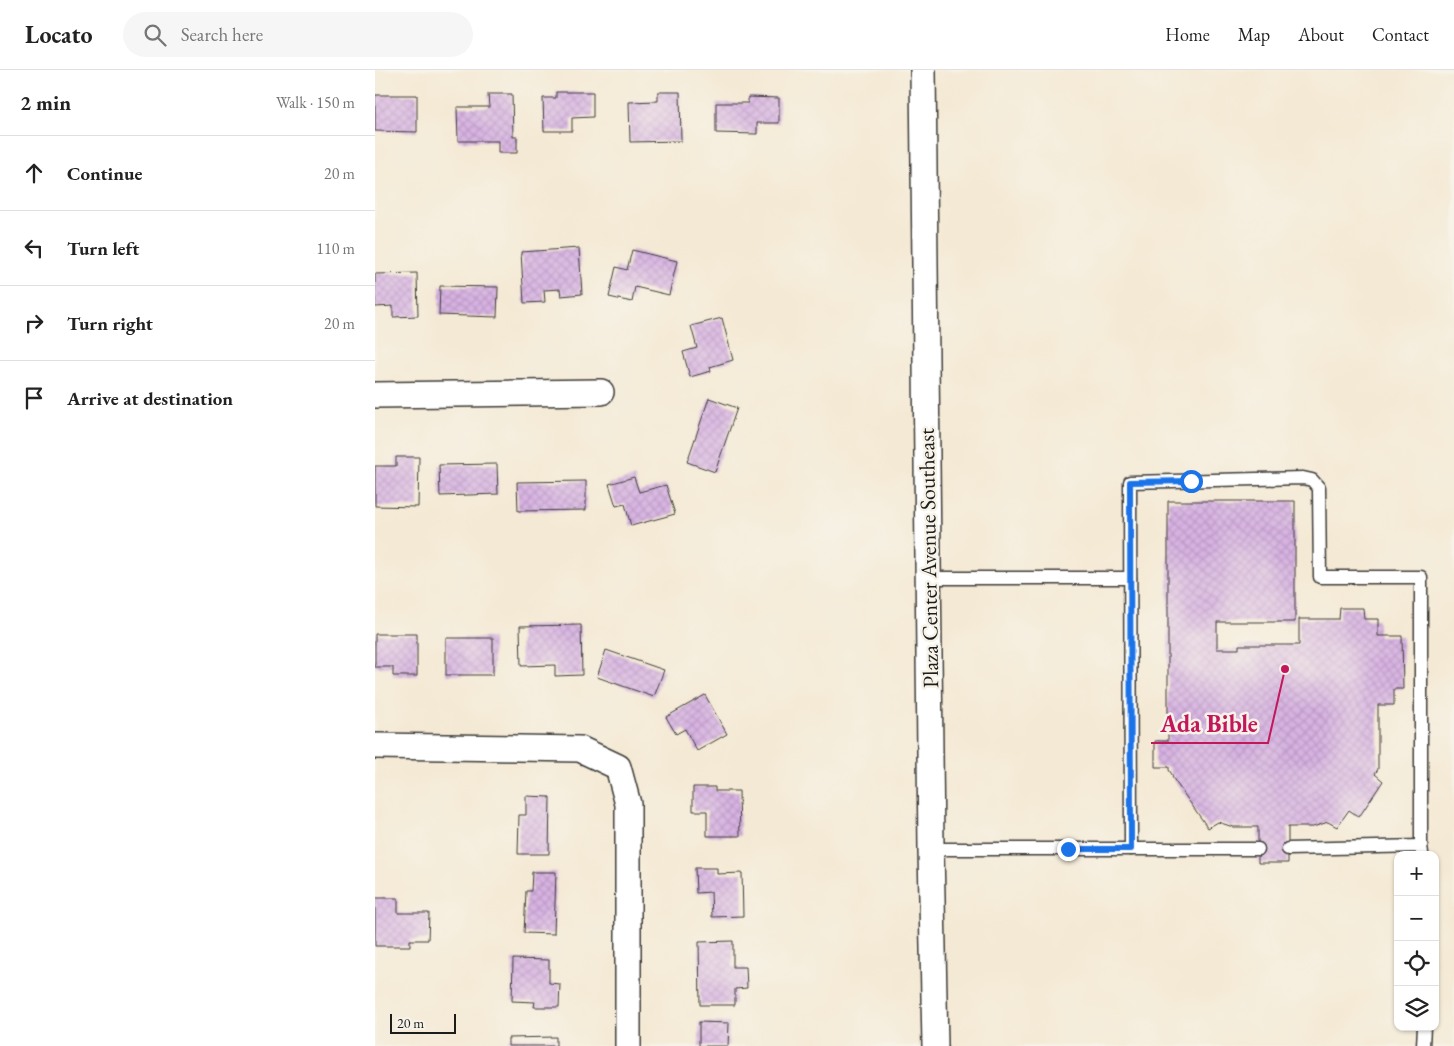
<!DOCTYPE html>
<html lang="en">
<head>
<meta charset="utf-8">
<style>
	:root { --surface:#fff; --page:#f6f6f6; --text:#222; --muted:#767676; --line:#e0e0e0 }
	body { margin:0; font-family:"EB Garamond",serif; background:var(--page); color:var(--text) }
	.controls { position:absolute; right:15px; bottom:15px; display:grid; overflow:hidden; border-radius:10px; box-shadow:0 1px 4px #0004 }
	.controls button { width:45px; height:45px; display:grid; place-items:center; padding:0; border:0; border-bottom:1px solid var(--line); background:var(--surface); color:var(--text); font:25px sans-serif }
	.scale { position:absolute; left:15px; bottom:12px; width:66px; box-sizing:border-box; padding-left:5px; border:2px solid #1c1c1c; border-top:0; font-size:14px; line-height:18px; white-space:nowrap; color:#1c1c1c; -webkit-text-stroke:4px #f7f3e8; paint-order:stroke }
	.stop { position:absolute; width:15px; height:15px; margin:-11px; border:4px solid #1a73e8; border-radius:50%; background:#fff }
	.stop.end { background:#1a73e8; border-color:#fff; box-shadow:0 1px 5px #0008 }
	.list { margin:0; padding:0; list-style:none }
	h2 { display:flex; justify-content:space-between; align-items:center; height:65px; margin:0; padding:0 20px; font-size:21px }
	h2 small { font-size:16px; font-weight:400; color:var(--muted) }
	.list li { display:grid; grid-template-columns:32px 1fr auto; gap:15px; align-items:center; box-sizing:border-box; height:75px; padding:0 20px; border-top:1px solid var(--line) }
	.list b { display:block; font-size:19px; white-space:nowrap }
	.list em { font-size:16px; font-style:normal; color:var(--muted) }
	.icon { flex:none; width:28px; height:28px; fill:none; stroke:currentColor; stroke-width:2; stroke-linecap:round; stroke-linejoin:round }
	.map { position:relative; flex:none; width:1079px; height:976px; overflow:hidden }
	header { display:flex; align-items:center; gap:30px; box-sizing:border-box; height:70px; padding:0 25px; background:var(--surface); border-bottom:1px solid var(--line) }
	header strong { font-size:24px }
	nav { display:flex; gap:28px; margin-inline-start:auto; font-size:18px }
	.search { width:350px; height:45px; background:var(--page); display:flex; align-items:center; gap:12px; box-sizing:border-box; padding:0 18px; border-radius:28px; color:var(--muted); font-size:19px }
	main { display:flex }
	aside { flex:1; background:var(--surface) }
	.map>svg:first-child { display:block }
	.building { fill:url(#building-cross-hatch) }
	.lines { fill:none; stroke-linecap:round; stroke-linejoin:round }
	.service-casing { stroke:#3c3b38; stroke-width:15 }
	.minor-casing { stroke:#3c3b38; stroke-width:28 }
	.service { stroke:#fff; stroke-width:12 }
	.minor { stroke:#fff; stroke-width:25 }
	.route { stroke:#1a73e8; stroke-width:6 }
	.labels { text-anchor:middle; stroke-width:5; stroke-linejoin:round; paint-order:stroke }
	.street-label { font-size:22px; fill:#1c1c1c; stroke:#f7f3e8 }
	.leader { fill:none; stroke:#c2185b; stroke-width:2 }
	.callout-dot { fill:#c2185b; stroke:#f7f3e8; stroke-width:2 }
	.callout-label { font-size:24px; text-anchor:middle; font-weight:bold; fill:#c2185b; stroke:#f7f3e8; stroke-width:5; stroke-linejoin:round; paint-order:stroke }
</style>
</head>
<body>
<header>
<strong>Locato</strong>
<div class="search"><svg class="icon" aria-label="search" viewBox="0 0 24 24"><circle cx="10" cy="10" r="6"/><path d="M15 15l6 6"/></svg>Search here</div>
<nav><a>Home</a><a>Map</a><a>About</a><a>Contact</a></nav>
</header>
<main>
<aside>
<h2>2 min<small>Walk · 150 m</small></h2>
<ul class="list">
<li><svg class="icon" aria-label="ahead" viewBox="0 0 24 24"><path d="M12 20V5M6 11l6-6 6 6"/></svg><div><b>Continue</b></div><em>20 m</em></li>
<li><svg class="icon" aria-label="left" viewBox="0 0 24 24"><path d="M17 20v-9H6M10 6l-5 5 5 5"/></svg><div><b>Turn left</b></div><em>110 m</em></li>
<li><svg class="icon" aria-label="right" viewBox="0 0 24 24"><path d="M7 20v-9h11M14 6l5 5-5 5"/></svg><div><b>Turn right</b></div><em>20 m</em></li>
<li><svg class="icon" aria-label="arrive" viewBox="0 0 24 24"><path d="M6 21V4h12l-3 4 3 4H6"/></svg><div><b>Arrive at destination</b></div></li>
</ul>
</aside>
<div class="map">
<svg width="1079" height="976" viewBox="0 0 1079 976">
	<defs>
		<pattern id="building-cross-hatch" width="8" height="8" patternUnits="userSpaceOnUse" patternTransform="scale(1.25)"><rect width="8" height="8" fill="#d7b2e2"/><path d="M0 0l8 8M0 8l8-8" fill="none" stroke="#b898c1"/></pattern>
	</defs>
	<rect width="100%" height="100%" fill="#f7f3e8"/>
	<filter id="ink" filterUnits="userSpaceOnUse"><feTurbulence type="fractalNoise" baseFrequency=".02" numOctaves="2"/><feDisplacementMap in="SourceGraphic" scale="10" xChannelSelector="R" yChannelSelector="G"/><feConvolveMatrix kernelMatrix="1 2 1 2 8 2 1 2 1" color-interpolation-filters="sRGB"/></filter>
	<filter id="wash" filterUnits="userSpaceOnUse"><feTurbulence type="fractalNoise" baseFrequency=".0096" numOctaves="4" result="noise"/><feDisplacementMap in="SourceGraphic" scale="20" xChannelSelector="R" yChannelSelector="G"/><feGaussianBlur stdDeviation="1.12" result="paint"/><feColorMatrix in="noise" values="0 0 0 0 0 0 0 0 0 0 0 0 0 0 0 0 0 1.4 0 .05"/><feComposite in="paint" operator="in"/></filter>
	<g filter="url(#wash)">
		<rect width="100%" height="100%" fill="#f4e9d4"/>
		<g id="blocks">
			<g class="building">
				<polygon points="181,22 218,22 218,47 197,48 197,61 169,61 168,28 181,28"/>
				<polygon points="283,22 305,22 306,71 255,72 254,32 283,31"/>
				<polygon points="113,24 137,24 138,67 142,67 142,83 123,83 123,71 83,71 82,37 114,37"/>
				<polygon points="0,25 42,25 42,62 0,61"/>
				<polygon points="373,27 404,28 404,53 382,53 382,64 341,63 341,33 373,33"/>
				<polygon points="204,178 207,224 186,226 185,219 169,220 170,232 149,233 146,182"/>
				<polygon points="257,180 302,191 294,225 260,217 257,232 234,227 241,197 252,200"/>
				<polygon points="42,203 43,246 18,247 18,236 0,237 0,204"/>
				<polygon points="65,216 123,217 122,247 64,245"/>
				<polygon points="347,248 358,290 335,297 336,301 315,307 308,282 322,278 316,256"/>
				<polygon points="334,328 362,338 340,402 312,392"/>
				<polygon points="21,387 44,387 43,437 0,436 0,396 21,396"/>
				<polygon points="122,394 123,424 65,426 64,395"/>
				<polygon points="259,407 264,422 291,415 300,444 256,456 250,434 241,436 234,414"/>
				<polygon points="211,411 211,440 143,441 142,412"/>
				<polygon points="793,431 920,431 920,552 842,552 842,579 864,579 864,575 924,575 924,549 964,549 965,538 988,538 989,549 1003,549 1003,566 1027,566 1028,619 1019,619 1019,635 1003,635 1003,699 1000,704 1008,711 984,747 974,740 962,757 953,752 938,757 913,757 913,793 883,793 883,757 858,757 843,752 833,758 797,707 798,706 794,700 794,697 780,697 780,671 793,671"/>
				<polygon points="206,555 207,605 180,606 180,595 146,596 145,556"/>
				<polygon points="0,564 42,564 42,606 18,606 18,597 0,597"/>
				<rect x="71" y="568" width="47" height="37"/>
				<polygon points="231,580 289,600 279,627 222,607"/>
				<polygon points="330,625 352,664 322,681 310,659 301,664 291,647"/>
				<polygon points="318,717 340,717 340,721 364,721 365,766 332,766 332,741 318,741"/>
				<polygon points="151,726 175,727 174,784 143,784 144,745 151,745"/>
				<polygon points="320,798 342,798 342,804 367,803 368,846 337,847 336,822 321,823"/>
				<polygon points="157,802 181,802 179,864 149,863 151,821 156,821"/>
				<polygon points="0,828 23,828 23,843 54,843 53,870 35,870 35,876 0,876"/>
				<polygon points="358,871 358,897 371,897 372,918 360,919 360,935 325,935 324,872"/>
				<polygon points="138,889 174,890 174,913 185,914 184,937 159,937 160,932 137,931"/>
				<polygon points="324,952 354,953 353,976 324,976"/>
				<polygon points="181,967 181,976 133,976 133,968"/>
			</g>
		</g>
	</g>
	<g filter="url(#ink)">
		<use href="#blocks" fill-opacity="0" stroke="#3c3b38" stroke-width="1"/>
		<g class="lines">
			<defs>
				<g id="service">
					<polyline points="554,508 755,508"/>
					<polyline points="556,779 883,779"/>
					<polyline points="756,779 755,412 928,408 937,410 944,418 945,507 1046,507 1046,776"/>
					<polyline points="913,779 1046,776 1047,783"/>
					<polyline points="1048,976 1049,957"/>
				</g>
				<g id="minor">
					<polyline points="548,0 556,779 560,976"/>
					<polyline points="0,325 226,322"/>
					<polyline points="0,676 205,679 243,697 253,734 253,976"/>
				</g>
			</defs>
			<use href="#service" class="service-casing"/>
			<use href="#minor" class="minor-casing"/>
			<use href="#service" class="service"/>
			<use href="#minor" class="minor"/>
		</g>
	</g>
	<g class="lines" filter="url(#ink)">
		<polyline class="route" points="693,779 756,779 755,412 816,411"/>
	</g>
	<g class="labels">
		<g class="street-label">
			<text transform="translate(553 488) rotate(-91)" y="8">Plaza Center Avenue Southeast</text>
		</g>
	</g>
	<path class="leader" d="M910 599L893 673H776"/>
	<circle class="callout-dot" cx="910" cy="599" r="5"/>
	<g class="callout-label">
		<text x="834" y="662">Ada Bible</text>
	</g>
</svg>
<div class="controls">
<button>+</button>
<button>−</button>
<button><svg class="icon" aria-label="locate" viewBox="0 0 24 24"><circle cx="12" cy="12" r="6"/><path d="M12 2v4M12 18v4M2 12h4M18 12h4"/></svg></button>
<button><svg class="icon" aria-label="layers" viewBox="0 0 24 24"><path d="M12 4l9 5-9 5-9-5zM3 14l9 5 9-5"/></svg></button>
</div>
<div class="scale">20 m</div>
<div class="stop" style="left:816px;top:411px"></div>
<div class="stop end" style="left:693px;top:779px"></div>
</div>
</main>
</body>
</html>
